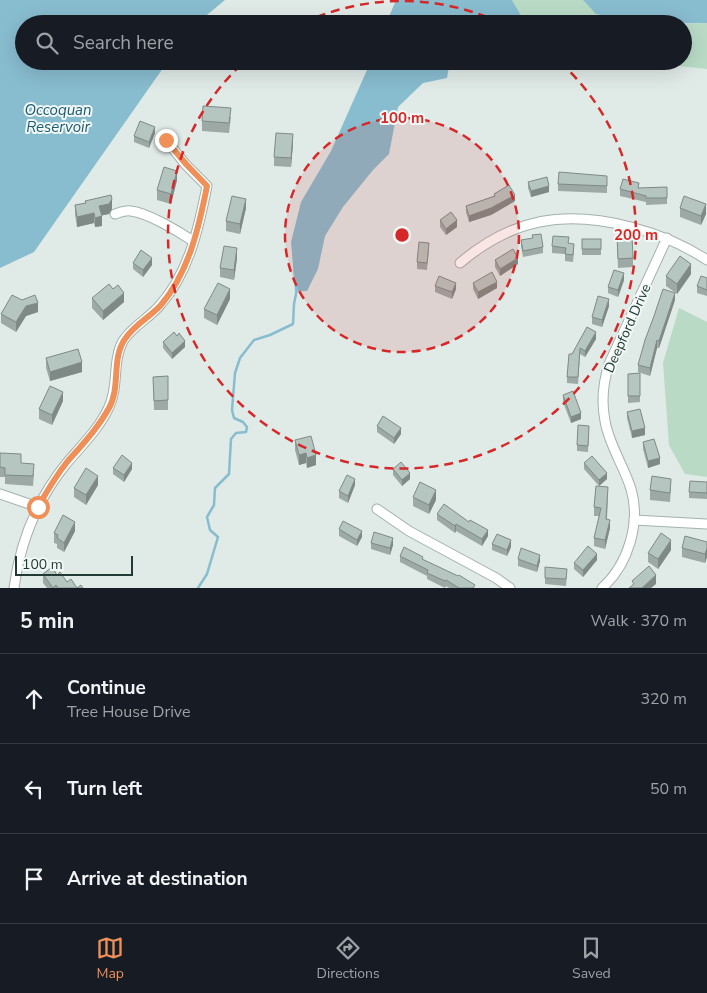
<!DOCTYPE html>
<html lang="en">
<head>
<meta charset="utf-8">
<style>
	:root { --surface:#171b24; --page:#20242c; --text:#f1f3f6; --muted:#9ea1a6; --line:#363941; --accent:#ef9059 }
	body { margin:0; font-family:"Nunito Sans",sans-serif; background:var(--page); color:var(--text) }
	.scale { position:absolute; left:15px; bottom:12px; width:118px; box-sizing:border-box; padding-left:5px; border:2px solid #213a36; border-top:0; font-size:14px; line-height:18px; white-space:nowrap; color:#213a36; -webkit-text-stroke:4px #f0f7f4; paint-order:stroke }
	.stop { position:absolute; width:15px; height:15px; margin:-11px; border:4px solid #ef9059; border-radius:50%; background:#fff }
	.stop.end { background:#ef9059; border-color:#fff; box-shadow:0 1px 5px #0008 }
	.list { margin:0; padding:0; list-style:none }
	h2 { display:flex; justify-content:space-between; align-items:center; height:65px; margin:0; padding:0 20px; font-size:21px }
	h2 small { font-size:16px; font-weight:400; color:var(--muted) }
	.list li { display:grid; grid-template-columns:32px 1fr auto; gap:15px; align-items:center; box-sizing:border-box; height:90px; padding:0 20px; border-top:1px solid var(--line) }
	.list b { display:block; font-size:19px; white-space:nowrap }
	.list p { margin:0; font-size:16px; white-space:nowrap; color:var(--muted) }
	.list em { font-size:16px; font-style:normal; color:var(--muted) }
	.icon { flex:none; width:28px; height:28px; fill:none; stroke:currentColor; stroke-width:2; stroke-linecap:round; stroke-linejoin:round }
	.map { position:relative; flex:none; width:707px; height:588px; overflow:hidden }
	.search { position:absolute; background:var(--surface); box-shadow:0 5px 20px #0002; left:15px; right:15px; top:15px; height:55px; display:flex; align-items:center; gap:12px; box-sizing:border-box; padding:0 18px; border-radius:28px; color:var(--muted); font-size:19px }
	.sheet { height:335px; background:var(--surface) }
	nav { display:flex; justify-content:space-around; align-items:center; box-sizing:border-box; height:70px; border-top:1px solid var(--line); background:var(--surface); font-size:14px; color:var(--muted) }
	nav a { display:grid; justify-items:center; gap:2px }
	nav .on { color:var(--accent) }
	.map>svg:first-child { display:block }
	.green { fill:#b9dbc6 }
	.water { fill:#88bccf }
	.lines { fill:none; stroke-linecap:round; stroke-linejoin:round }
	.stream { stroke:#88bccf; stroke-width:2.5 }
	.minor-casing { stroke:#a3b2ae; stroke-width:11 }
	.minor { stroke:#fff; stroke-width:9 }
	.wall { fill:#9ca9a5 }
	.shaded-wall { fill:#7f8a86 }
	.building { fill:#b5c5c0; stroke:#7f8a86 }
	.route { stroke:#ef9059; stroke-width:6 }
	.ring { fill:none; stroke:#d62828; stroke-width:2.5; stroke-dasharray:9 6 }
	.labels { text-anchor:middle; stroke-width:4; stroke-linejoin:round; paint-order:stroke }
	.street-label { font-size:14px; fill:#213a36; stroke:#f0f7f4 }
	.water-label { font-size:15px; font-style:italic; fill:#1d5b74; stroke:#f0f7f4 }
	.centre { fill:#d62828; stroke:#f0f7f4; stroke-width:2.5 }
	.ring-label { font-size:15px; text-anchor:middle; font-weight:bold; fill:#d62828; stroke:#f0f7f4; stroke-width:4; stroke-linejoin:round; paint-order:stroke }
</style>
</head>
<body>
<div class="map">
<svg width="707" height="588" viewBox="0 0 707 588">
	<rect width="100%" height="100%" fill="#e0eae7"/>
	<g class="green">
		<polygon points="512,0 583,0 596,14 639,24 526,24"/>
		<polygon points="707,23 707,69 669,65 645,61 683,61 683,24"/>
		<polygon points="679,308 707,322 707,477 685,474 669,445 663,363"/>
	</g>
	<g class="water">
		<polygon points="0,0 225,0 196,24 24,24 24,61 168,61 34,252 0,268"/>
		<polygon points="396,0 512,0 526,24 386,24"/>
		<polygon points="583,0 707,0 707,23 639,24 596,14"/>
		<polygon points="371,61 450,61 447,78 423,83 398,107 389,154 373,170 343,207 325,236 318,269 307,291 295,291 291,242 301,202 331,151"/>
	</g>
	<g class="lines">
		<polyline class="stream" points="198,588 207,574 218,537 210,530 207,517 214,505 215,488 229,474 231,439 236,433 246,432 247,427 243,422 234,418 232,410 235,373 240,358 254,340 270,335 293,324 294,304 297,289"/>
		<defs>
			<g id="minor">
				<path d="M115,214C121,212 126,210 131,211C148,213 178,231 193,241"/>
				<path d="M460,263C513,218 564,210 631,227C658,234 683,244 707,260"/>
				<polyline points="0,494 38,507"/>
				<polyline points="377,509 409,531 496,578 510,588"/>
				<polyline points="634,520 707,524"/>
				<path d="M14,588C20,543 37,500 66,464C81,446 99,429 109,407C119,386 112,361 123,341C132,326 150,318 161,304C189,272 199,227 207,186L186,165L166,140"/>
				<path d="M602,588C628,565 641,523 631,489C624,466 609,445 605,421C601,401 603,383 609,364L667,238"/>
			</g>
		</defs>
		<use href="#minor" class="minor-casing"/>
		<use href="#minor" class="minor"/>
	</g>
	<g class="wall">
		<polygon points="231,117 229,133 202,131 202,121"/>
		<polygon points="155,133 149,148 134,142 134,136"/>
		<polygon points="293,144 291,167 274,166 274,157"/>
		<polygon points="177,180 171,204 157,200 157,190"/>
		<polygon points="528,182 549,192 531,197 528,188"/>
		<polygon points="607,182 607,193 558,191 558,184"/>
		<polygon points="667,187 667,204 646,205 646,202 620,196 620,189"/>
		<polygon points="494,194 515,201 491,215 469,222 466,212 466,206 494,196"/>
		<polygon points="85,201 112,209 109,214 101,215 102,226 95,227 94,223 77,227 75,215 75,205 85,203"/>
		<polygon points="246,208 240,234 226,231 226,221"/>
		<polygon points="680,208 706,214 701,225 680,217"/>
		<polygon points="440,220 457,227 446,235 440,227"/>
		<polygon points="617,236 633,258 633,267 618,268"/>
		<rect x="582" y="239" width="19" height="16"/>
		<polygon points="521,240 543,247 543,253 523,257 521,246"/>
		<polygon points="569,243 574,251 573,262 565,261 565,254 552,253 552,246"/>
		<polygon points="429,250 427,270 417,269 417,262"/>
		<polygon points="237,258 234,280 220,277 220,268"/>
		<polygon points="495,260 518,264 500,276 495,267"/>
		<polygon points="133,263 152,265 143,277 133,269"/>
		<polygon points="691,274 677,294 666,286 666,276"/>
		<polygon points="707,278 707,296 697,293 697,286"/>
		<polygon points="624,280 618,297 608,293 608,287"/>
		<polygon points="473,283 497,288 478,299 473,289"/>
		<polygon points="435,286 456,289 452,299 435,292"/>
		<polygon points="92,298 124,302 103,320 92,308"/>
		<polygon points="230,299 217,325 204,318 204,309"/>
		<polygon points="675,300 659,348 657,348 650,376 638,372 638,365"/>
		<polygon points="609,306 602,327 592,324 592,317"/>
		<polygon points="38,312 26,316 16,332 1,323 1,314"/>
		<polygon points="587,327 596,339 585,357 580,354 578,384 567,383 567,377 572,354"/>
		<polygon points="163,342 185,347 172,359 163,348"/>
		<polygon points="46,358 82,372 50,381 46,368"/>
		<polygon points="640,373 640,402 628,403 628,374"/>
		<polygon points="168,376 168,410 154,410 153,377"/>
		<polygon points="563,395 581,419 571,423 563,402"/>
		<polygon points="63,401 52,425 39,419 39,409"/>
		<polygon points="627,412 645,435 632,438 627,418"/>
		<polygon points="377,426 401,434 394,444 377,432"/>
		<polygon points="589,433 588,452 577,451 577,445"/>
		<polygon points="295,440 316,465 307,468 306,463 299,465 295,450"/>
		<polygon points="643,442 660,464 648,468 643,449"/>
		<polygon points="0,453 21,464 34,474 33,486 5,484 5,477 0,477"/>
		<polygon points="584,463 607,479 599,486 608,495 607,519 610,528 605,549 594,546 594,538 599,516 594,516 594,507 599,486 584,469"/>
		<polygon points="113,468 132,469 124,482 113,474"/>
		<polygon points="393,469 410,479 402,486 393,475"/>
		<polygon points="707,482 707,499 689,498 689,492"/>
		<polygon points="98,485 86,505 74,497 74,488"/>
		<polygon points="355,485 348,503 339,498 339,491"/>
		<polygon points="671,488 670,502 650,500 650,490"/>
		<polygon points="413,497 436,500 429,514 413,506"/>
		<polygon points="437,514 488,536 482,546 456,531 455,533 437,520"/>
		<polygon points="339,529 362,537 357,546 339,536"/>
		<polygon points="75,531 64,552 57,548 57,544 54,543 54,533"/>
		<polygon points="707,542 707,557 705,563 682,557 682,548"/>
		<polygon points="371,543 393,545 390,555 371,549"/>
		<polygon points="492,544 511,547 507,556 492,550"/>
		<polygon points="671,550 658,569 648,562 648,553"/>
		<polygon points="400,556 423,560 475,588 449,588 446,586 445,588 427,579 427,576 400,562"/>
		<polygon points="518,559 540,561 537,572 518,566"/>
		<polygon points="597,560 583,577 574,569 574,563"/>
		<polygon points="43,574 57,575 77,588 83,588 47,588 43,583"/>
		<polygon points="567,575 566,586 545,584 545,578"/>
	</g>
	<g class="shaded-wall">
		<polygon points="155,127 155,133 149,148 149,142"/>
		<polygon points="293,134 293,144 291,167 291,158"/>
		<polygon points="177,171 177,180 171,204 171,194"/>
		<polygon points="549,186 549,192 531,197 531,191"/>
		<polygon points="515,195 515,201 491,215 469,222 469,216"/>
		<polygon points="112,199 112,209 109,214 99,216 99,206"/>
		<polygon points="246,199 246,208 240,234 240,224"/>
		<polygon points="706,204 706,214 701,225 701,216"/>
		<polygon points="94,213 94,223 77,227 77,217"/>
		<polygon points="102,216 102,226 95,227 95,218"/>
		<polygon points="457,220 457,227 446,235 446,229"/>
		<polygon points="237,248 237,258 234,280 234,270"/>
		<polygon points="152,258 152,265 143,277 143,270"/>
		<polygon points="518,258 518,264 500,276 500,269"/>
		<polygon points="691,264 691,274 677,294 677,284"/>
		<polygon points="624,273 624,280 618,297 618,290"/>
		<polygon points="497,282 497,288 478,299 478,292"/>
		<polygon points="456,283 456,289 452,299 452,292"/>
		<polygon points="230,289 230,299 217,325 217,315"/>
		<polygon points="124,293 124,302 103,320 103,311"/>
		<polygon points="675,293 675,300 659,348 659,341"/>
		<polygon points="609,299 609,306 602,327 602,320"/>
		<polygon points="38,303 38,312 26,316 16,332 16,322 26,306"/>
		<polygon points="596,332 596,339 585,357 585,351"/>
		<polygon points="657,340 657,348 650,376 650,368"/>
		<polygon points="185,341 185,347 172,359 172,353"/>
		<polygon points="82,362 82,372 50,381 50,372"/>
		<polygon points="63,392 63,401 52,425 52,415"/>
		<polygon points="581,413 581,419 571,423 571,417"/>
		<polygon points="401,428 401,434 394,444 394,438"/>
		<polygon points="645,428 645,435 632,438 632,431"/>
		<polygon points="306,453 306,463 299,465 299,455"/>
		<polygon points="316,455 316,465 307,468 307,458"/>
		<polygon points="660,458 660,464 648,468 648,461"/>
		<polygon points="132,463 132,469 124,482 124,475"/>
		<polygon points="410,473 410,479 402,486 402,480"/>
		<polygon points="607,473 607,479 599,486 599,480"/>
		<polygon points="98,476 98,485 86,505 86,495"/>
		<polygon points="355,479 355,485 348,503 348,496"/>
		<polygon points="436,490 436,500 429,514 429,505"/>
		<polygon points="610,520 610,528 605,549 605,540"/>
		<polygon points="75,522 75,531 64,552 64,543"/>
		<polygon points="456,524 456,531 455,533 455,526"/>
		<polygon points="488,530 488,536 482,546 482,539"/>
		<polygon points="362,531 362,537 357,546 357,540"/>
		<polygon points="393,538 393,545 390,555 390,548"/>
		<polygon points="511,540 511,547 507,556 507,550"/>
		<polygon points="671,540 671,550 658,569 658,559"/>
		<polygon points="707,548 707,557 705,563 705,554"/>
		<polygon points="597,554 597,560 583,577 583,570"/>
		<polygon points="540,555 540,561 537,572 537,566"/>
		<polygon points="656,575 656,584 651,588 642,588"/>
	</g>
	<g class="building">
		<polygon points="203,106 231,108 229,123 202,121"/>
		<polygon points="140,121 155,127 149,142 134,136"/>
		<polygon points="276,133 293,134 291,158 274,157"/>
		<polygon points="164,167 177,171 171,194 157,190"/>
		<polygon points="559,172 607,176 607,186 558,184"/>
		<polygon points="547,177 549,186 531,191 528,182"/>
		<polygon points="623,179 639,183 638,188 667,187 667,198 646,198 646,196 620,189"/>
		<polygon points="509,185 515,195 491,208 469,216 466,206 495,196 494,194"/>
		<polygon points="111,195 112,199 109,204 99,206 102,216 95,218 94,213 77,217 75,205 86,203 85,201"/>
		<polygon points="232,196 246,199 240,224 226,221"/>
		<polygon points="684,196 706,204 701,216 680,208"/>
		<polygon points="451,212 457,220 446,229 440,220"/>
		<polygon points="541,234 543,247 523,251 521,240 533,238 532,235"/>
		<polygon points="632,235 633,258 618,259 617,236"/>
		<polygon points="553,236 569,237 568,243 574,244 573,255 565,254 566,248 552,246"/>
		<rect x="582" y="239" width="19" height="10"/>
		<polygon points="419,242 429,243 427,263 417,262"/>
		<polygon points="224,246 237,248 234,270 220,268"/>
		<polygon points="513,249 518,258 500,269 495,260"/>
		<polygon points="141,250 152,258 143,270 133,263"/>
		<polygon points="680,256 691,264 677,284 666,276"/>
		<polygon points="614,270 624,273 618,290 608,287"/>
		<polygon points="492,272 497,282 478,292 473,283"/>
		<polygon points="439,276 456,283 452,292 435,286"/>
		<polygon points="701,276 707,278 707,290 697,286"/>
		<polygon points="218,283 230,289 217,315 204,309"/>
		<polygon points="109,284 113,289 118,285 124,293 103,311 92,298"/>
		<polygon points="663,289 675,293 659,341 657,340 650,368 638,365 645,340 654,316"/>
		<polygon points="12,295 22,300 35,295 38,303 26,306 16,322 1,314"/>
		<polygon points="598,296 609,299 602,320 592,317"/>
		<polygon points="587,327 596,332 585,351 580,348 578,377 567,377 569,354 572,354"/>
		<polygon points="174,332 177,336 179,333 185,341 172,353 163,342"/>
		<polygon points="78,349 82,362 50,372 46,358"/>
		<polygon points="640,373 640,396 628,396 628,374"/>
		<polygon points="168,376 168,400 154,401 153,377"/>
		<polygon points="50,386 63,392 52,415 39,409"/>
		<polygon points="573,391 581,413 571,417 563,395"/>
		<polygon points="640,409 645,428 632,431 627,412"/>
		<polygon points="383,416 401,428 394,438 377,426"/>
		<polygon points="578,425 589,426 588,446 577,445"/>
		<polygon points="311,436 316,455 307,458 306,453 299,455 295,440"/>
		<polygon points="654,439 660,458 648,461 643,442"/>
		<polygon points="0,453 21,454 21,463 34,464 33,476 5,475 5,468 0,467"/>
		<polygon points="122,455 132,463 124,475 113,468"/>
		<polygon points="592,456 607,473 599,480 584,463"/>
		<polygon points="401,462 410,473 402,480 393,469"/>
		<polygon points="86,468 98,476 86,495 74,488"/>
		<polygon points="347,475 355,479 348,496 339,491"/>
		<polygon points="652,476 671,479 670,493 650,490"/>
		<polygon points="690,481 707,482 707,493 689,492"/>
		<polygon points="420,482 436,490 429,505 413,497"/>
		<polygon points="596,486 608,487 606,519 610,520 605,540 594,538 601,508 594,507"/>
		<polygon points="444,504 469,522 470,520 488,530 482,539 456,524 455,526 437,514"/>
		<polygon points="63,515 75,522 64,543 57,538 58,535 54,533"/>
		<polygon points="343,521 362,531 357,540 339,529"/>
		<polygon points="374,532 393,538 390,548 371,543"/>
		<polygon points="661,533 671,540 658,559 648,553"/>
		<polygon points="497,534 511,540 507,550 492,544"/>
		<polygon points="685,536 707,542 707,548 705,554 682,548"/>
		<polygon points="588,546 597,554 583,570 574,563"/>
		<polygon points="404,547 423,557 422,559 458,576 459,575 475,585 473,588 459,588 446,580 445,581 427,573 428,570 400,556"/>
		<polygon points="521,548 540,555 537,566 518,559"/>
		<polygon points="649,566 656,575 642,588 629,588 634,584 632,581"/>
		<polygon points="52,567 57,575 60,572 67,582 71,579 77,588 81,585 83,588 58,588 56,585 53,588 43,574"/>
		<polygon points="545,567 567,569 566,579 545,578"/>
	</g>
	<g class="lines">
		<path class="route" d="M38,507C47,491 56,476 67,462C82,445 98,428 109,408C121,387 111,359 125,339C134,325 150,317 161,305C189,272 199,227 207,186L186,164L166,140"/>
	</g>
	<circle cx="402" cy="235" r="117" fill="#d62828" fill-opacity=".12"/>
	<g class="ring">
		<circle cx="402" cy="235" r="117"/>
		<path d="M303 23A234 234 0 0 1 501 23M560 62A234 234 0 1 1 244 62"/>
	</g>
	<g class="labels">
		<g class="street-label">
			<text transform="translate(627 328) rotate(-66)" y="5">Deepford Drive</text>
		</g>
		<g class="water-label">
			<text x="58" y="115">Occoquan<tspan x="58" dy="17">Reservoir</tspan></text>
		</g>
	</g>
	<circle cx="402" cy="235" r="8" class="centre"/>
	<g class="ring-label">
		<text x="402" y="123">100 m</text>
		<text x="636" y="240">200 m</text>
	</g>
</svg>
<div class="scale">100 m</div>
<div class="stop" style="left:38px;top:507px"></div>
<div class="stop end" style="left:166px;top:140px"></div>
<div class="search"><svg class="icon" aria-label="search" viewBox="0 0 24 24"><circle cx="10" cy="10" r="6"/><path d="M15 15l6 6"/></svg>Search here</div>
</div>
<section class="sheet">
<h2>5 min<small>Walk · 370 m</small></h2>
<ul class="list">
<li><svg class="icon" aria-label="ahead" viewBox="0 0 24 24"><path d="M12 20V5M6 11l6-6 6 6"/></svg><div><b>Continue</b><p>Tree House Drive</p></div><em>320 m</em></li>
<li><svg class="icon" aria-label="left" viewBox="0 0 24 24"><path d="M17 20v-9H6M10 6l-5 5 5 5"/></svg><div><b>Turn left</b></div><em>50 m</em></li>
<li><svg class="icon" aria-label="arrive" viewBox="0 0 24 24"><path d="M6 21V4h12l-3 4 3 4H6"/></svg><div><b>Arrive at destination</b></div></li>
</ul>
</section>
<nav>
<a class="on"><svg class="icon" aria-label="map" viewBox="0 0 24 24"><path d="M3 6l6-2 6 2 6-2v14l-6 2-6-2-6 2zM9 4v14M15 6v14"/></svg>Map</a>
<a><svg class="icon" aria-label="directions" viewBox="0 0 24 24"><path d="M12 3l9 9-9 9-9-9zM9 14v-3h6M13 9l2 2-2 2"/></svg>Directions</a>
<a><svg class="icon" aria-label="saved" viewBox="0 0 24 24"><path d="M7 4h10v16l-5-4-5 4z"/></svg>Saved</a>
</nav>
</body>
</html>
